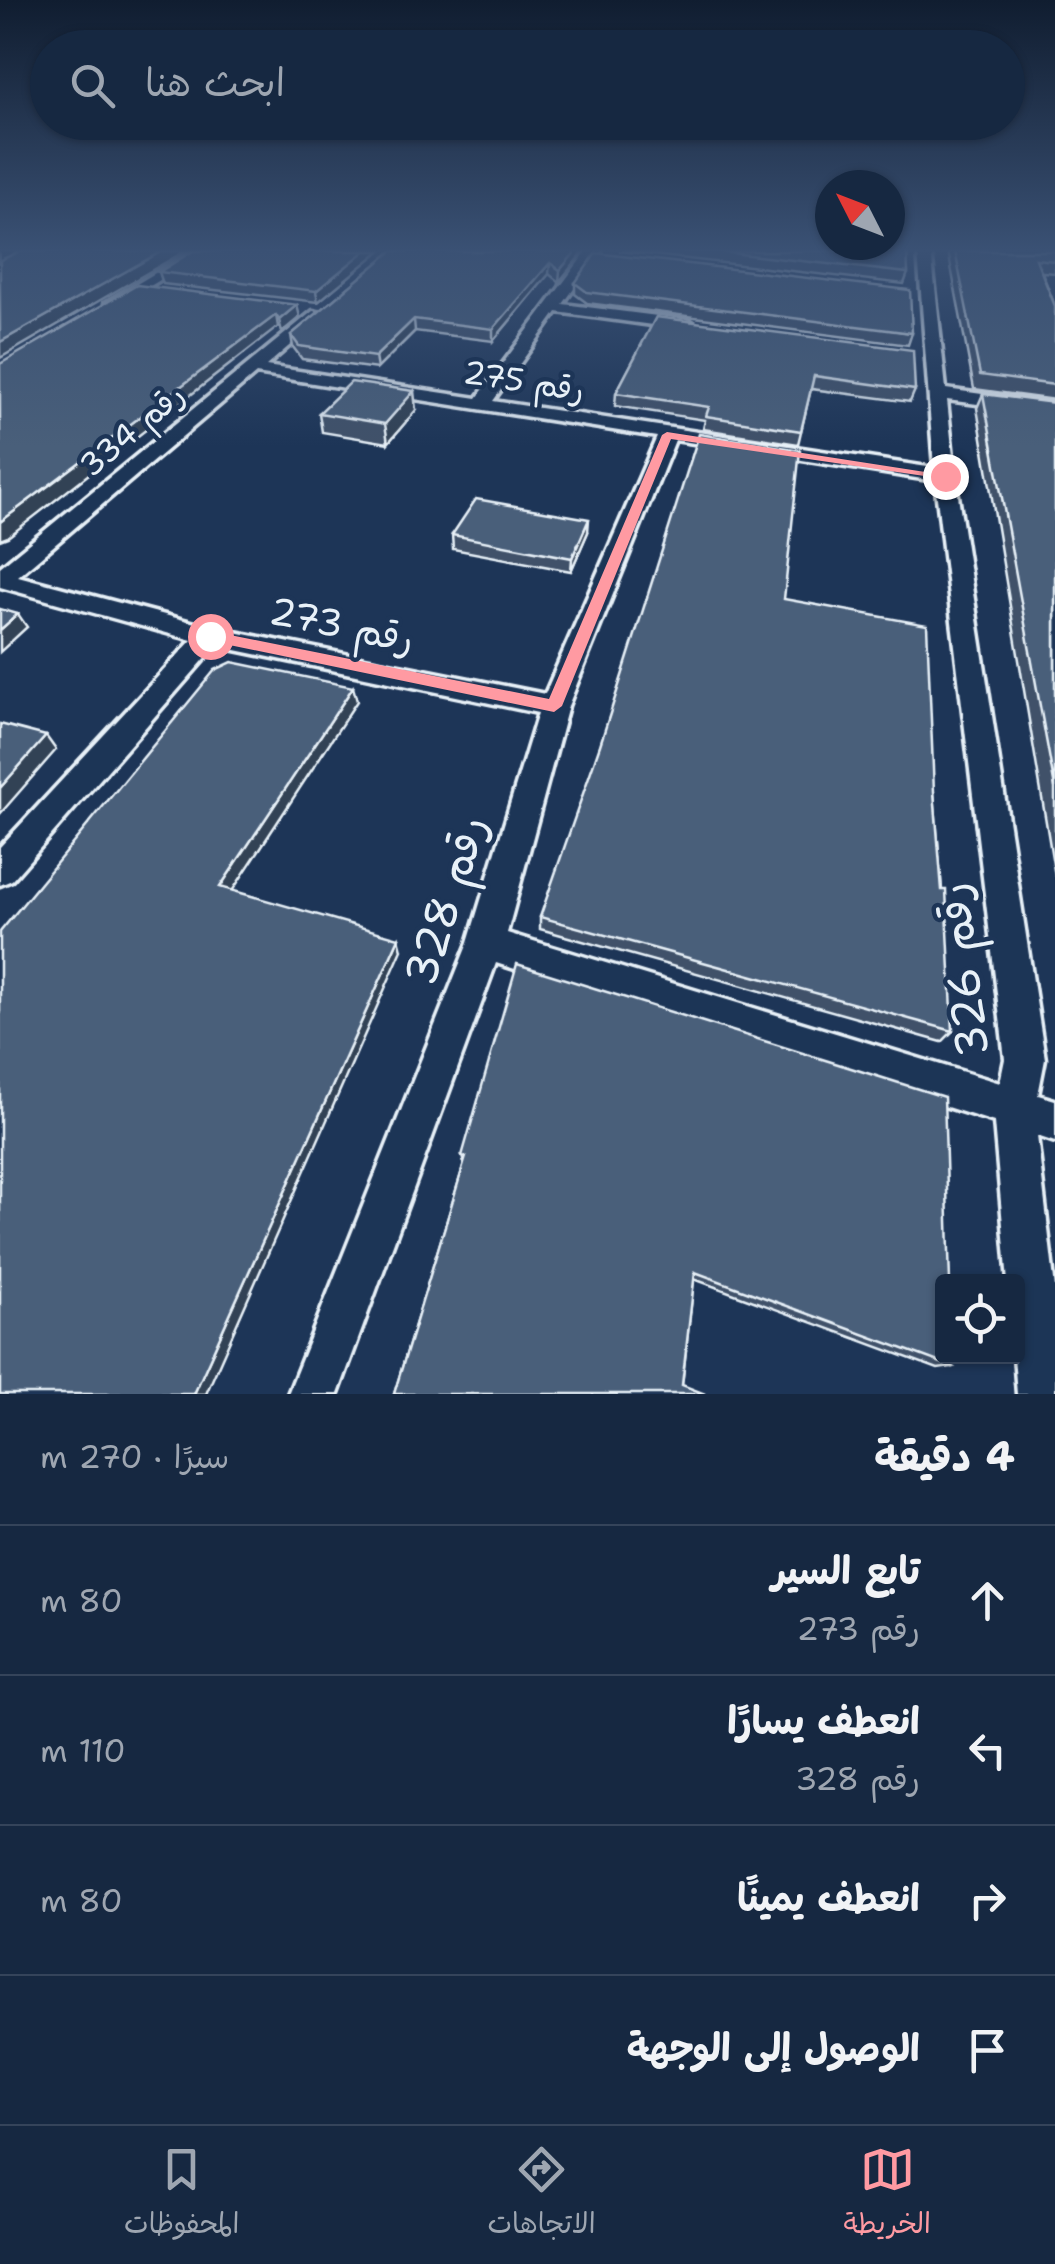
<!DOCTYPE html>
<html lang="ar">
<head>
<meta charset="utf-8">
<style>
	:root { --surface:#162841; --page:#23344c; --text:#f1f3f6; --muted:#9ea6b1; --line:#35445a; --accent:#ff9aa2 }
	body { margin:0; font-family:"Shantell Sans","Playpen Sans Arabic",sans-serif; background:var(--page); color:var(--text); direction:rtl }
	.controls { position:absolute; right:30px; bottom:30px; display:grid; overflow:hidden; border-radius:10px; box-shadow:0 2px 8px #0004 }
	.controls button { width:90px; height:90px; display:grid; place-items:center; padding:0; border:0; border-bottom:2px solid var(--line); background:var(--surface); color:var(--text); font:50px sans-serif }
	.compass { position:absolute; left:815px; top:170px; width:90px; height:90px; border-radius:50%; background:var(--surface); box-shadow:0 2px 8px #0004; rotate:312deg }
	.stop { position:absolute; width:30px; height:30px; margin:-22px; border:8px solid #ff9aa2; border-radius:50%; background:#fff }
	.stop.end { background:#ff9aa2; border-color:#fff; box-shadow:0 2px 10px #0008 }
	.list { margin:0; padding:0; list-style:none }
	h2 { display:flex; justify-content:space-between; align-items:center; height:130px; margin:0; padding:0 40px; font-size:42px }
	h2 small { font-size:32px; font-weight:400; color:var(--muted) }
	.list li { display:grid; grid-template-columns:65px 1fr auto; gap:30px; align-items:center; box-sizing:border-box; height:150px; padding:0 40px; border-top:2px solid var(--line) }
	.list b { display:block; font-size:38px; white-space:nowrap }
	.list p { margin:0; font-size:32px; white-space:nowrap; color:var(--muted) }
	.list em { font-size:32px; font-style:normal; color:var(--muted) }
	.icon { flex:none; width:55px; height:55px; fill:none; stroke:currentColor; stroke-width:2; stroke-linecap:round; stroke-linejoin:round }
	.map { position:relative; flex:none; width:1055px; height:1394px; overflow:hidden; direction:ltr }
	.search { position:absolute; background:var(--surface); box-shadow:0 2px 8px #0004; left:30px; right:30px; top:30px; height:110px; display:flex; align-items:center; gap:25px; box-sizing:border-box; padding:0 35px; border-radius:55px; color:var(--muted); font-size:38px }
	.sheet { height:730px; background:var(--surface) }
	nav { display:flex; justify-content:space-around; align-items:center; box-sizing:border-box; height:140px; border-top:2px solid var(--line); background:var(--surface); font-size:28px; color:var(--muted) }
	nav a { display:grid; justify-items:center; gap:5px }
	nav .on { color:var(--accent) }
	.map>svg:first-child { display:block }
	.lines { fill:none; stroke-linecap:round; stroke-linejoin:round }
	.street-casing { stroke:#e8f1f8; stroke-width:7 }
	.secondary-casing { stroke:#e8f1f8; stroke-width:8 }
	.street { fill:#1d3557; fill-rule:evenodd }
	.secondary { fill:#1d3557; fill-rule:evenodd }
	.wall { fill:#3f5169; stroke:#e8f1f8; stroke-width:2.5 }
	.shaded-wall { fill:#334255; stroke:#e8f1f8; stroke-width:2.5 }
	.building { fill:#495e7a; stroke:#e8f1f8; stroke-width:2.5 }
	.route { fill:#ff9aa2 }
	.labels { text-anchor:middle; stroke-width:9; stroke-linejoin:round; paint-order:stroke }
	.far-street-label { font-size:32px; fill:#e8f1f8; stroke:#1d3557 }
	.street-label { font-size:38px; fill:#e8f1f8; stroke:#1d3557 }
	.near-street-label { font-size:45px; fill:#e8f1f8; stroke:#1d3557 }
</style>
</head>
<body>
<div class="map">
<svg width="1055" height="1394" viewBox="0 0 1055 1394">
	<rect width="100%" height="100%" fill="#1d3557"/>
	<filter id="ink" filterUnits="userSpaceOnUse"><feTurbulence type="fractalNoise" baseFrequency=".01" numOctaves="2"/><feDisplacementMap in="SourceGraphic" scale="20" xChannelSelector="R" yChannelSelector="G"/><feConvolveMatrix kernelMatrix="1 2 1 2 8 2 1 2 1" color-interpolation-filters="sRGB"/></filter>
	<g filter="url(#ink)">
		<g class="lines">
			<defs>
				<g id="street">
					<polygon points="192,251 208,251 117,306 105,303"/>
					<path d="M587,251H601L563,304L689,320L697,325L689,330L557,312L493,401L934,468L918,251H931L946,389L1055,404V414L947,400L955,476L1045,1059L1038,1095L1055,1100V1142L1037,1136L1055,1289V1394H1017L1014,1356H1018V1282H1008L994,1122L496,963L338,1394H288L468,943L538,713L216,646L12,880L0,885V847L192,640L0,587V567L313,311L326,314L266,366L477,398ZM256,374L657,437L545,694L210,627L18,576ZM675,440L935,481L1005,1059L1000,1083L507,933L568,706Z"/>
				</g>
				<polygon id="secondary" points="0,251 16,251 0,260"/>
			</defs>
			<use href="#street" class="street-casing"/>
			<use href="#secondary" class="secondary-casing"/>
			<use href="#street" class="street"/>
			<use href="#secondary" class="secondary"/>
		</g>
		<g class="wall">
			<polygon points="193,251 380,251 318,302 163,284 159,272"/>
			<polygon points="392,251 584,251 559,282 549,274 493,341 415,331 377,369 302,359 293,347 291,335"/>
			<polygon points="619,251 907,251 908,273 904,284"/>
			<polygon points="948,251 1055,251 1055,273 1042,272 1055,306 1055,400 974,389"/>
			<polygon points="575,283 912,333 908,345 587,303 575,294"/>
			<polygon points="656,317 915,390 910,402 811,389 798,444 703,429 705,420 615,406 616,393"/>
			<polygon points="983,394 1055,403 1055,876 977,408"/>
			<polygon points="416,410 388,443 322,432 319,413"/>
			<polygon points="588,532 571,571 453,549 452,535"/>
			<polygon points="784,599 934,792 953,1031 942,1042 540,929 540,917"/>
			<polygon points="462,1156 952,1367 938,1369 694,1279 682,1385 394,1394 464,1164"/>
		</g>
		<g class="shaded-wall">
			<polygon points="162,251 185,251 0,358 0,342"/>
			<polygon points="365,251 380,251 318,302 316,291"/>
			<polygon points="576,251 584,251 559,282 560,270"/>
			<polygon points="550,263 549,274 493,341 493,329"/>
			<polygon points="297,305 300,317 282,332 279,320"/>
			<polygon points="276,315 278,327 8,537 0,540 0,522"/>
			<polygon points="414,319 415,331 377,369 375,357"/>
			<polygon points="414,391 416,410 388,443 385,424"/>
			<polygon points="589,519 588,532 571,571 572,558"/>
			<polygon points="18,614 27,627 0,652 0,630"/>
			<polygon points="353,687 357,701 227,899 220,887"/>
			<polygon points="46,736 56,750 0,814 0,788"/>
			<polygon points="399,938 402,950 206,1394 194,1394"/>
		</g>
		<g class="building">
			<polygon points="21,251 162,251 0,342 0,260"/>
			<polygon points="193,251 365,251 316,291 159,272"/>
			<polygon points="392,251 576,251 560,270 550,263 493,329 414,319 375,357 299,346 291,335"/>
			<polygon points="714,251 907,251 908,273"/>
			<polygon points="955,251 1055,251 1055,261 1036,259 1055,306 1055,385 980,375"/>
			<polygon points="596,253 910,290 912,333 587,292 575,283"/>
			<polygon points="137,285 297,305 279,320 276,315 0,522 0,364"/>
			<polygon points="656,317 913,350 915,390 814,376 801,431 706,416 709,407 616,393"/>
			<polygon points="351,382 414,391 385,424 319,413"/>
			<polygon points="983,394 1055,403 1055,788"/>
			<polygon points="699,434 800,450 784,599 927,625 934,792 942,890 946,890 953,1031 540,917 600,745"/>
			<polygon points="476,499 589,519 572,558 452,535"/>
			<polygon points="0,609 18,614 0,630"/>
			<polygon points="232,662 353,687 220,887 399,938 194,1394 0,1394 0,932 215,670"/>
			<polygon points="0,724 46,736 0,788"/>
			<polygon points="517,964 944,1097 950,1282 942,1282 942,1356 952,1356 952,1367 695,1272 682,1385 705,1394 394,1394 466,1157 462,1156"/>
		</g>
	</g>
	<linearGradient id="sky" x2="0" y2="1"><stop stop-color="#101d30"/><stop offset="0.56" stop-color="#3a5174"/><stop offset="1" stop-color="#3a5174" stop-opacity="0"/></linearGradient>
	<rect width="1055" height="446" fill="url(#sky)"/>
	<polygon class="route" points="667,432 951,476 945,479 671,439 562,706 554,712 210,641 202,636 210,631 549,699 662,435"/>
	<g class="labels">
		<g class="far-street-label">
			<text transform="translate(524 381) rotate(9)" y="11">رقم 275</text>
			<text transform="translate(132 430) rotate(-40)" y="11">رقم 334</text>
		</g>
		<g class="street-label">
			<text transform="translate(342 625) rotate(12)" y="13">رقم 273</text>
		</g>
		<g class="near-street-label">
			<text transform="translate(445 900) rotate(-72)" y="16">رقم 328</text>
			<text transform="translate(962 970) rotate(-97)" y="16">رقم 326</text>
		</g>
	</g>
</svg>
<div class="controls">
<button><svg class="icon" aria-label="locate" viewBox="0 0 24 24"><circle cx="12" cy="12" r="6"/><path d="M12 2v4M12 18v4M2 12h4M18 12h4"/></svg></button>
</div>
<svg class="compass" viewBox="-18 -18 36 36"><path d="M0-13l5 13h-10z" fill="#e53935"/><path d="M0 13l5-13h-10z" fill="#9ea6b1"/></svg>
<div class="stop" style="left:210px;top:636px"></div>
<div class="stop end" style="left:945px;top:476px"></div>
<div class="search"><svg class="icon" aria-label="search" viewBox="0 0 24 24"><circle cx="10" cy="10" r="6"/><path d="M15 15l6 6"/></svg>ابحث هنا</div>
</div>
<section class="sheet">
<h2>4 دقيقة<small>سيرًا · 270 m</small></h2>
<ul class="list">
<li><svg class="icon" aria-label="ahead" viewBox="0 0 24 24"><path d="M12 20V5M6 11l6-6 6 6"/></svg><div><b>تابع السير</b><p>رقم 273</p></div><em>80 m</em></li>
<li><svg class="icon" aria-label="left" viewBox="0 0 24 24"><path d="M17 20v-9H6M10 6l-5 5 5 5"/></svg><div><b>انعطف يسارًا</b><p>رقم 328</p></div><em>110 m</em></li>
<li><svg class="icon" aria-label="right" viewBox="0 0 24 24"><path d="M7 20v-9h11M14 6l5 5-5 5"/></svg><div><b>انعطف يمينًا</b></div><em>80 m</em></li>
<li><svg class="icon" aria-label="arrive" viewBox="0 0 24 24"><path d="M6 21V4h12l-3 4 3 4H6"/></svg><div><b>الوصول إلى الوجهة</b></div></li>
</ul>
</section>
<nav>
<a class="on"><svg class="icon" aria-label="map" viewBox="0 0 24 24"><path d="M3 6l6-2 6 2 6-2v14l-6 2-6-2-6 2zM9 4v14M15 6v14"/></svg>الخريطة</a>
<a><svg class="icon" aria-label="directions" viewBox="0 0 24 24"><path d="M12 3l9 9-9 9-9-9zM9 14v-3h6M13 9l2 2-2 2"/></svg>الاتجاهات</a>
<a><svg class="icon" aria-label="saved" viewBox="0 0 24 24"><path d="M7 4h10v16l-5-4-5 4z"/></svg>المحفوظات</a>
</nav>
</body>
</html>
